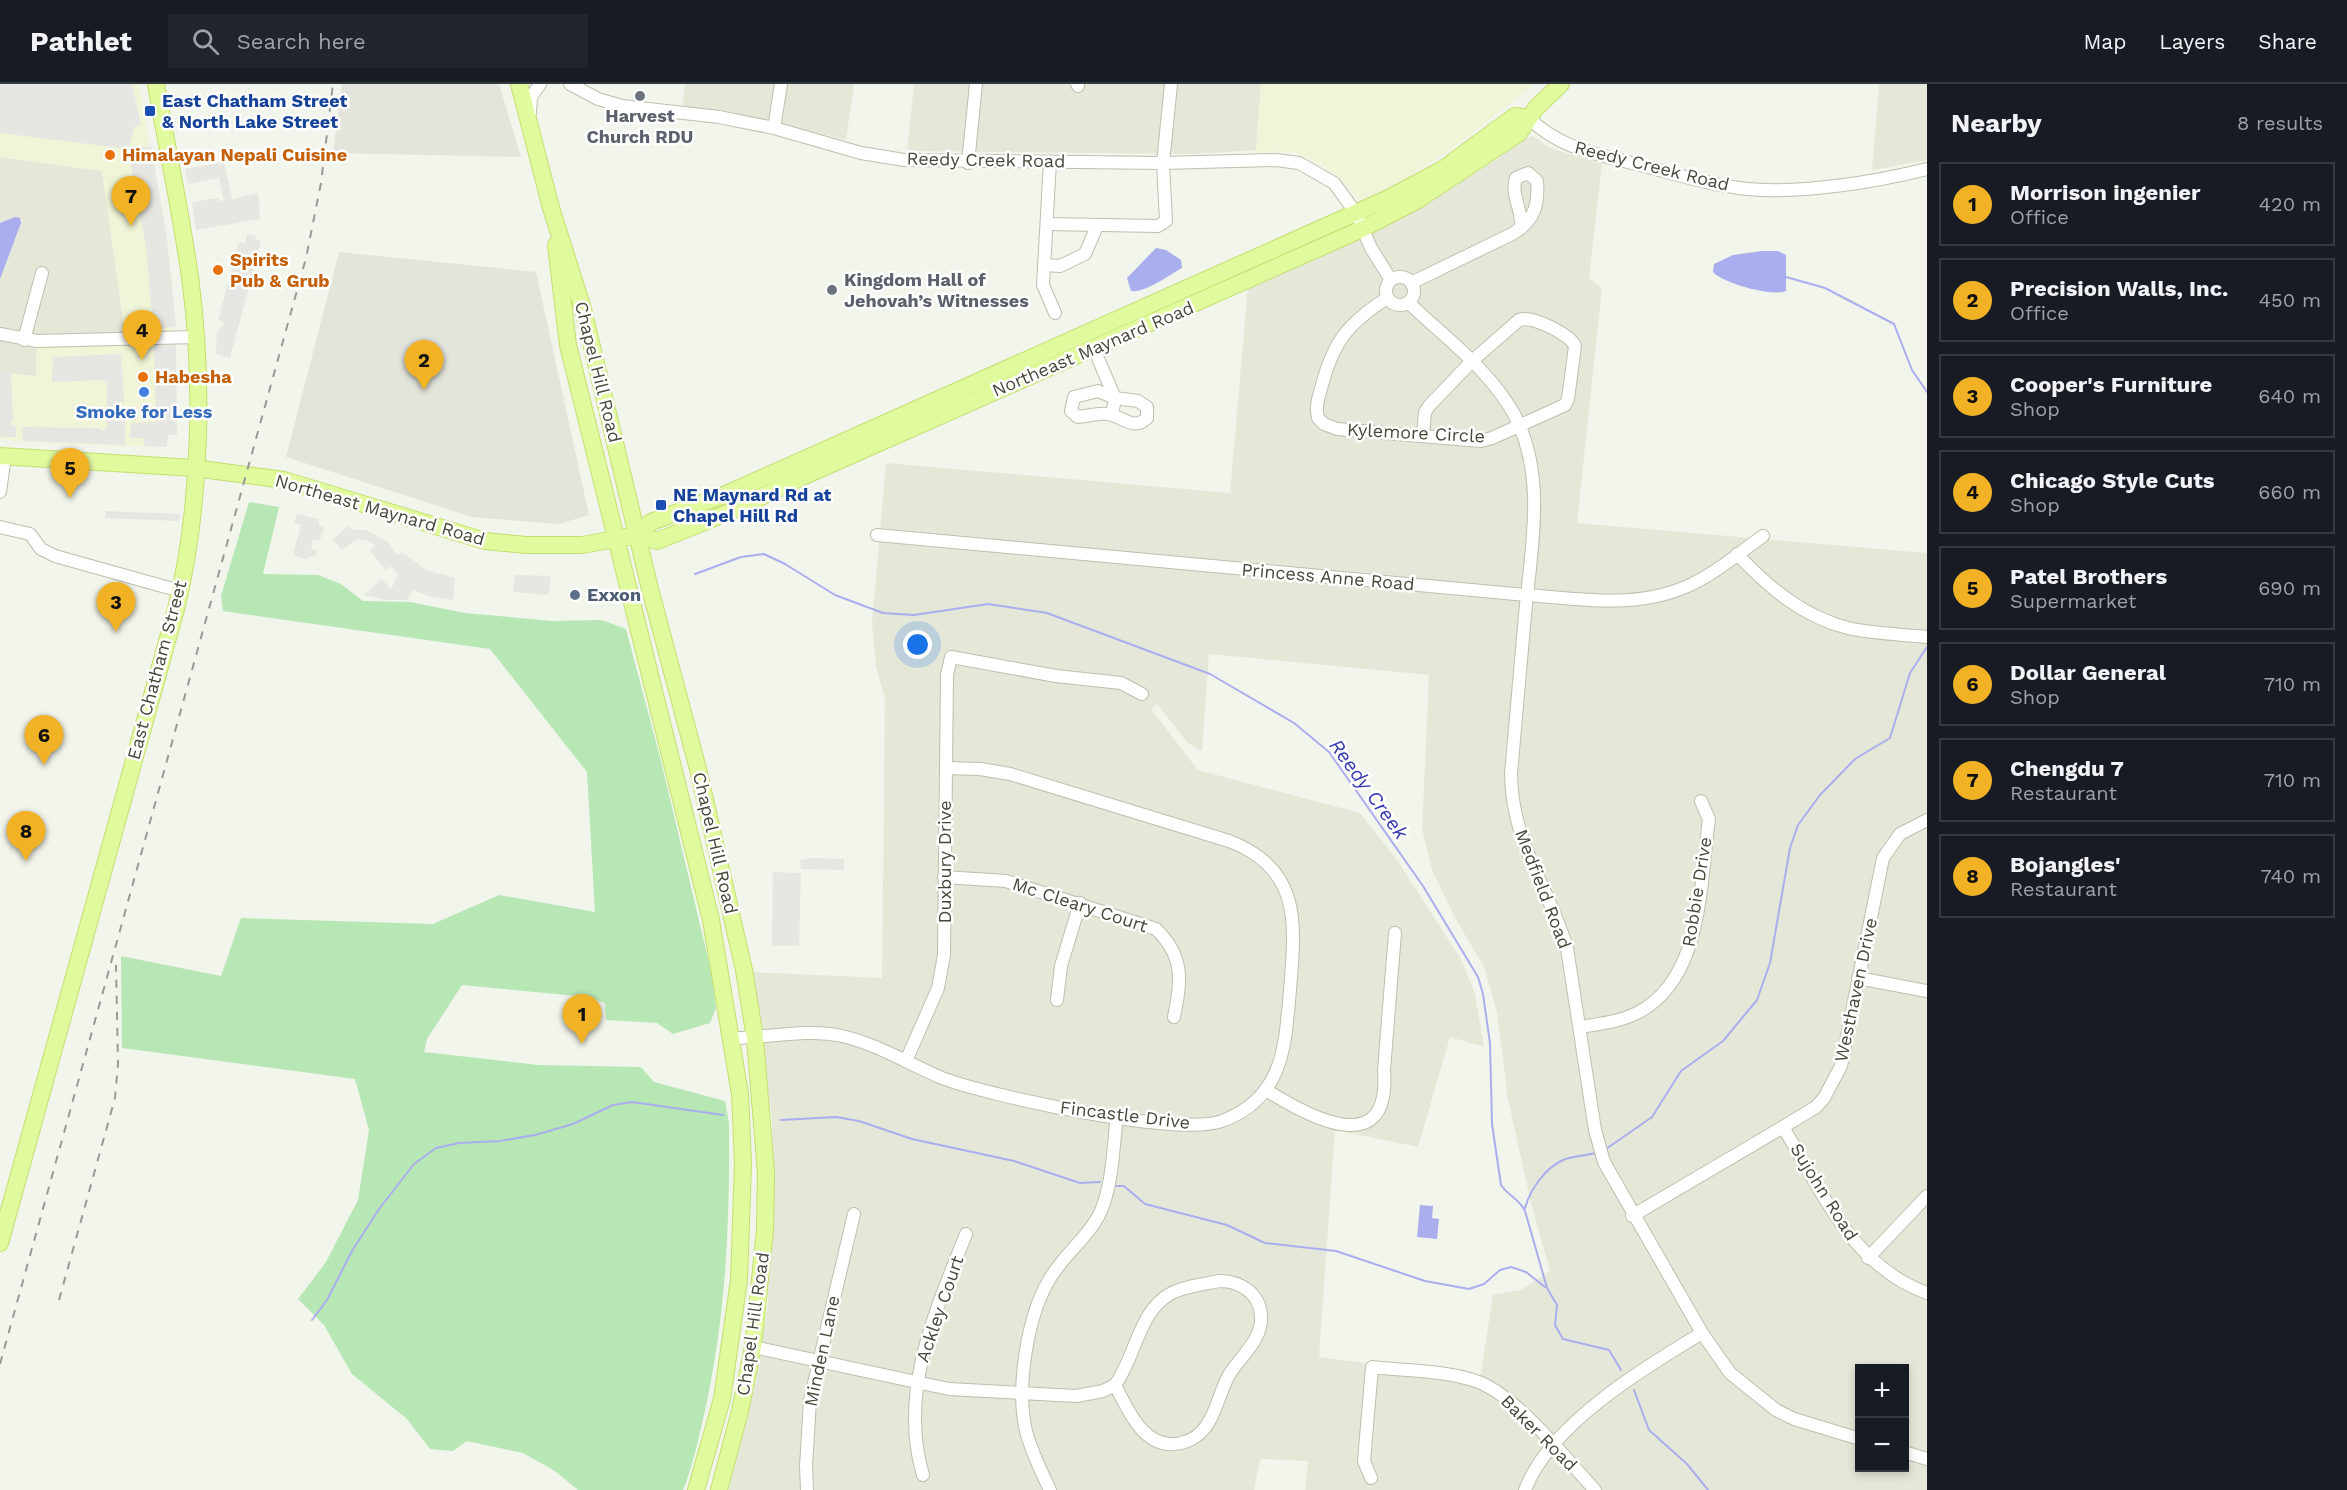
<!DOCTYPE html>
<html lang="en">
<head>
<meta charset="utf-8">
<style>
	:root { --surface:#171b24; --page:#20242c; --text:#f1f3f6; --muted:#9ea1a6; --line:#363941; --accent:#f1b225 }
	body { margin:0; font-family:"Work Sans",sans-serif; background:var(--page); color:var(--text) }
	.controls { position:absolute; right:18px; bottom:18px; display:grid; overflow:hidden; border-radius:0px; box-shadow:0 3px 9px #0003 }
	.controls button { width:54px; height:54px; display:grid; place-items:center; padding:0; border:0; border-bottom:2px solid var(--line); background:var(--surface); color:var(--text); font:30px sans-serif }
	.you { position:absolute; left:918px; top:561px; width:21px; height:21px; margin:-15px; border:4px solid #fff; border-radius:50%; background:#1a73e8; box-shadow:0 0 0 9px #1a73e833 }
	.badge { display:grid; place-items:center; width:39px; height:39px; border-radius:50%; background:var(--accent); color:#111; font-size:20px; font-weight:700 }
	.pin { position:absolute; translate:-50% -50px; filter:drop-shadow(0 2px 3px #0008) }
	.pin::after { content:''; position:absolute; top:32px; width:21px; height:18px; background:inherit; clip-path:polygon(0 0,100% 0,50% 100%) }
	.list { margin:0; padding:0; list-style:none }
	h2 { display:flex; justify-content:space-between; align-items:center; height:78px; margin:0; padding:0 24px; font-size:26px }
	h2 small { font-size:20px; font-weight:400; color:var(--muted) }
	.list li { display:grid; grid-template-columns:39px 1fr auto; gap:18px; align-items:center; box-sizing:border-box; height:84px; margin:0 12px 12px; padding:0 12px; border:2px solid var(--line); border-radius:0px }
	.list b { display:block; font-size:22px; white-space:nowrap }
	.list p { margin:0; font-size:20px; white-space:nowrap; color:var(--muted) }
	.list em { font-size:20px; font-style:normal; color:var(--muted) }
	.icon { flex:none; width:33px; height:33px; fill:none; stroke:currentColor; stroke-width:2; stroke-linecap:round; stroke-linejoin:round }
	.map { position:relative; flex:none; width:1927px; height:1406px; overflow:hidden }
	header { display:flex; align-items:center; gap:36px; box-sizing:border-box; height:84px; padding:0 30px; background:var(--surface); border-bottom:2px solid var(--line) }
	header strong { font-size:28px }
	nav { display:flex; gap:33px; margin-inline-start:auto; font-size:21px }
	.search { width:420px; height:54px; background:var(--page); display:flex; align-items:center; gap:15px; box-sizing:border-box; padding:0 21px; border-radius:0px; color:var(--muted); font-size:22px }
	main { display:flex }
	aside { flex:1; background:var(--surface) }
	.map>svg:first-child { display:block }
	.residential { fill:#e5e8d9; fill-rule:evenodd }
	.commercial { fill:#f1f5d7 }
	.industrial { fill:#e3e4dc }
	.green { fill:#b6e7b5 }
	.parking { fill:#e6e6e2 }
	.water { fill:#aaaeee }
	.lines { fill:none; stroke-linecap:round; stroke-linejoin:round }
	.stream { stroke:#aaaeee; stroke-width:2 }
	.minor-casing { stroke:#bcc0ad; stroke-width:14 }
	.major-casing { stroke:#c4df6e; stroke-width:18 }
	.minor { stroke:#fff; stroke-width:12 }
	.major { stroke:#e2fa9e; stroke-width:16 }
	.rail { stroke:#999; stroke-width:2; stroke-dasharray:8 8; stroke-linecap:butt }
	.worship-dot { fill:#6b7280; stroke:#fff; stroke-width:2 }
	.transit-dot { fill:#1a4fb4; stroke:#fff; stroke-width:2 }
	.food-dot { fill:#e8710a; stroke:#fff; stroke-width:2 }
	.shop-dot { fill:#3f7fe0; stroke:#fff; stroke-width:2 }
	.service-dot { fill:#5c6f8a; stroke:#fff; stroke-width:2 }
	.labels { text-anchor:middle; stroke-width:5; stroke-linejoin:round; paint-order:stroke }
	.transit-label { font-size:18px; font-weight:bold; fill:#164399; stroke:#fff; text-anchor:start }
	.worship-label { font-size:18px; font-weight:bold; fill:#5b616d; stroke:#fff }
	.food-label { font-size:18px; font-weight:bold; fill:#c56008; stroke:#fff; text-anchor:start }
	.street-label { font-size:18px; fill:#464839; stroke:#fff }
	.shop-label { font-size:18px; font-weight:bold; fill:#366cbe; stroke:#fff }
	.service-label { font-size:18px; font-weight:bold; fill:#4e5e75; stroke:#fff; text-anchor:start }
	.water-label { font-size:20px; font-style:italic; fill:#353ab1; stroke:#fff }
</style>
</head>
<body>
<header>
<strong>Pathlet</strong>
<div class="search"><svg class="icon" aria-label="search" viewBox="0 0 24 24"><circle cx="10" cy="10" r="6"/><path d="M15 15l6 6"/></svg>Search here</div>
<nav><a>Map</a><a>Layers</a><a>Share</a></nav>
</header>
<main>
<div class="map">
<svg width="1927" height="1406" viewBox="0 0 1927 1406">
	<rect width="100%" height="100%" fill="#f2f5eb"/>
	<g class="residential">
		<polygon points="685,0 854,0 846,56 788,42 682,25"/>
		<polygon points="914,0 1261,0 1256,66 1193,70 907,67"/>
		<polygon points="1879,0 1927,0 1927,76 1872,86"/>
		<path d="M1533,52L1550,64L1602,80L1589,194L1602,204L1577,439L1927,469V1406H1305L1308,1377L1260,1375L1254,1406H729L756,1296L767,1227L774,1122L772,1034L750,888L882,894L885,615L876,582L872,539L886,379L1230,409L1248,202L1416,126L1499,74L1521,56ZM1209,570L1429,591L1422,745L1432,786L1455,834L1484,883L1497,928L1508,1015L1531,1119L1550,1187L1521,1206L1493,1211L1480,1294L1319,1273L1335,1046L1418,1063L1450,953L1484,963L1475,910L1461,875L1397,776L1360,729L1198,686L1151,625L1157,620L1188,659L1202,667ZM1860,1284H1904V1384H1860Z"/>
		<polygon points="0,73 102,87 126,255 37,261 36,292 0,289"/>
	</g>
	<g class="commercial">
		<polygon points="0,0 139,0 172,194 177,351 168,351 167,363 38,359 0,355 0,289 36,292 37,261 125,250 102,87 0,73"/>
		<polygon points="1261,0 1535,0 1453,64 1383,109 1365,116 1357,114 1339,93 1311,75 1289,67 1256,69"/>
	</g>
	<g class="industrial">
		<polygon points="342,0 499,0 521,73 333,69"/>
		<polygon points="339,168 536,188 589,431 559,440 472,433 286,373"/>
	</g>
	<path class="green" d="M249,418L279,423L263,490L318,491L341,500L363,517L410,518L465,529L553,537L602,536L626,545L661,677L711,887L716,924L710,939L673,950L657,939L606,936L605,919L588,913L462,901L427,955L424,968L538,981L641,983L654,998L725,1017L729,1039C730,1139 726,1233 704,1331C698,1356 693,1382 683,1406H578L555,1387L523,1369L467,1357L453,1367L430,1365L407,1335L352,1290L324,1241L298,1215L326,1178L358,1116L369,1046L355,995L122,964L121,872L221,892L241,834L433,840L499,811L595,828L587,688L490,565L223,527L221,512Z"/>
	<g class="parking">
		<polygon points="0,0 132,0 141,41 135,42 128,65 151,62 167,155 176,243 153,245 146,162 128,65 0,49"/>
		<polygon points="224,78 232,115 258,109 260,135 196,146 192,118 218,114 220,118 224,116 219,94 188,100 185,85"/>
		<polygon points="247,150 256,152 256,156 261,157 230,274 216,270 217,247 224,241 223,237 218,236 239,158 245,159"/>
		<polygon points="154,261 176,261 177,351 168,351 167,363 144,362 144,354 130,354 131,339 156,338"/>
		<polygon points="121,270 124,317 116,321 116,328 125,329 125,361 23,357 22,343 98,344 104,347 107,343 107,299 99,296 52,298 53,273"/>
		<polygon points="0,289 11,290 13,337 9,340 16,342 16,353 0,353"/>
		<polygon points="106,427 180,430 179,437 105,434"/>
		<polygon points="297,430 319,435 318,441 324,443 320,456 313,455 311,465 317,467 315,473 310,472 307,475 293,471 301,441 294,439"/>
		<polygon points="348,442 353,446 366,446 388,458 397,471 402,468 426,486 455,494 453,516 429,512 413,506 407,516 387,516 364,511 382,495 391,505 398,491 392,482 386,486 370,467 375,461 367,456 357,455 342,466 333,455"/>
		<polygon points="515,491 551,492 548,511 513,508"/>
		<polygon points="812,774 844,775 844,786 801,785 800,776"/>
		<polygon points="773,788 801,789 799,862 772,862"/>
	</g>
	<g class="water">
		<polygon points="15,133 20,134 21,139 0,195 0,139"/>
		<path d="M1156,164L1166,166L1181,176L1182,184C1169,191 1146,209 1131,207L1127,194Z"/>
		<path d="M1762,167H1778L1786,171V207C1772,213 1722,199 1713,188L1714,180L1733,171Z"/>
		<polygon points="1420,1121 1433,1122 1432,1134 1439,1135 1437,1155 1417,1153"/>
	</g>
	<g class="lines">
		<g class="stream">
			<polyline points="1786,193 1825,204 1894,240 1912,286 1927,308"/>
			<path d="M695,490L741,473L764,470L785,480L835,511L883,529L914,531L988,520L1047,529L1210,590L1294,639L1329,668L1423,802L1478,893L1483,910L1490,959L1492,1040L1501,1101C1508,1112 1519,1114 1525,1127L1547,1204L1557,1221L1555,1241L1563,1255L1609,1266L1621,1286"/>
			<polyline points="781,1036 836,1033 859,1037 912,1055 1014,1077 1080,1099 1100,1098"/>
			<polyline points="1606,1065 1652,1033 1681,987 1723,957 1757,916 1770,879 1790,764 1798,741 1820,711 1855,675 1890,654 1910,589 1927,563"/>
			<polyline points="1116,1102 1124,1102 1145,1120 1227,1141 1265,1159 1336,1167 1425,1197 1469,1205 1484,1200 1500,1186 1511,1183 1526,1188 1545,1203"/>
			<path d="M1525,1124C1530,1106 1545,1084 1563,1076C1572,1072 1585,1072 1595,1069"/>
			<polyline points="312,1236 327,1216 352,1167 379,1125 414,1080 436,1064 459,1059 500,1057 535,1051 573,1040 613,1021 632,1018 723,1031"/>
			<polyline points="1634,1306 1649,1346 1687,1380 1708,1406"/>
		</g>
		<defs>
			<g id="minor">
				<polyline points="570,0 598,15 622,22 719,33 774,44 861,69 904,76 1163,79 1276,76 1299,79 1334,99 1356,129 1371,164 1391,196"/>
				<polyline points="1077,0 1078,2"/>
				<polyline points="530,29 531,13 540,0"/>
				<path d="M1529,34C1559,64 1596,70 1636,80C1672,89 1709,101 1747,105C1800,110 1875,98 1927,85"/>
				<polyline points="774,44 781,0"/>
				<polyline points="1050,78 1043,201 1055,229"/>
				<polyline points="968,79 976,0"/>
				<polyline points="1047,140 1158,142 1166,137 1163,79 1171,0"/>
				<polyline points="1044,181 1060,182 1085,170 1097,142"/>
				<circle cx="1400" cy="207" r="14"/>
				<path d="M1411,199L1512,150C1534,137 1539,122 1537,97L1528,89L1516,94C1510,109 1523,127 1521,144"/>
				<path d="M1387,214C1349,239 1334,256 1322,301C1319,312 1315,322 1318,334L1324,340L1337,345L1481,357L1492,354L1565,321L1568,315L1575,262C1570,250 1531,231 1519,236L1472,277L1429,322L1425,328L1423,352"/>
				<path d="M1408,218C1444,253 1489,285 1514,330C1547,392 1531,465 1525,531C1520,584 1516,637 1511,690C1512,760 1548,801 1567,864L1595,1046L1604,1078L1702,1249L1730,1289L1776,1326L1794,1335L1860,1355"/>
				<polyline points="0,250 37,257 196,253"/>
				<polyline points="24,256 42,189"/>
				<path d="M1094,265L1115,314L1138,317L1147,323V334C1133,348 1122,331 1107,330C1098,329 1088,332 1078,333L1071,327L1074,313L1098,307L1115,314L1112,331"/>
				<polyline points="0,408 5,372"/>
				<polyline points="0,443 30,450 41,465 55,472 180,507"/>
				<path d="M877,451L1527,511C1583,515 1641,526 1694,499C1719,487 1740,468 1763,452"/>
				<path d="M1737,470C1768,503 1803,533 1848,544C1873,550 1901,550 1927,553"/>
				<path d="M944,793L1006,797L1156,845C1185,873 1181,897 1174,933"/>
				<polyline points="1858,894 1927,907"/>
				<polyline points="1057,916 1061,882 1080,819"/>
				<path d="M1580,943C1599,940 1619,938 1637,929C1703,896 1700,799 1709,735L1701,717"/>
				<path d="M733,954C768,954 807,944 842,952C877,960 909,980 942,994C989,1012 1179,1053 1222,1037C1284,1014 1285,962 1290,906C1295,842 1303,785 1229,757L1010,690L980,685L946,684"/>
				<polyline points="906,977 938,904 944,871 947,591 951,573 1056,592 1121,599 1142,610"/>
				<path d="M1266,1006C1309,1033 1391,1078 1384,986L1395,849"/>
				<path d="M1783,1043C1822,1107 1852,1182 1927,1209"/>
				<polyline points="1632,1132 1783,1043 1816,1023 1824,1014 1841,982 1883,774 1900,750 1927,736"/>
				<polyline points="1868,1174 1927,1112"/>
				<path d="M1220,1197C1241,1197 1260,1210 1261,1232C1263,1255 1240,1273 1229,1291C1220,1307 1217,1326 1207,1341C1201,1350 1191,1357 1181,1359C1145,1368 1128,1326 1115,1301C1136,1272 1139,1227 1170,1210C1184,1202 1205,1200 1220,1197Z"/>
				<polyline points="753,1263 949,1305 1076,1312 1103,1307 1115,1301"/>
				<polyline points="1904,1368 1927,1375"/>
				<path d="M923,1391C898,1308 936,1226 966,1150"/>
				<path d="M1371,1394L1364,1377L1372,1283C1405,1287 1441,1286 1473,1296C1514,1308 1565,1374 1595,1406"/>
				<polyline points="807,1406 806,1382 810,1316 854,1130"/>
				<path d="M1050,1406C1041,1387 1031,1367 1026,1347C1016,1305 1027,1233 1049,1196C1063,1171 1089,1153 1101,1127C1113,1098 1113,1063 1117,1032"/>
				<path d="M1525,1406C1549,1341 1645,1283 1702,1249"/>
			</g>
			<g id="major">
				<polyline points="519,0 551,124 583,225 650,505 698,685 744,886 755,954 766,1089 765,1146 753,1263 740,1327 719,1406"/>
				<polyline points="556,161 568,261 711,836 740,1010 743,1079 739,1196 722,1315 696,1406"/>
				<polyline points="0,372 194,384 284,396 485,457 526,461 582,461 638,451 657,457 732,427 800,394 1362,145 1416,117 1519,49 1536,24 1561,0"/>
				<polyline points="638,451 651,438 724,411 1389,114 1443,85 1515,32 1529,34"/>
				<path d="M0,1159L176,525C201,424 204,296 190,193C181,129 167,64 156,0"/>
			</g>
		</defs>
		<use href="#minor" class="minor-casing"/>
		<use href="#major" class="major-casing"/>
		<use href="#minor" class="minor"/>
		<use href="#major" class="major"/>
		<g class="rail">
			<polyline points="59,1216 115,1014 118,980 116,881"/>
			<polyline points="0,1280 306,174 321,99 333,0"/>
		</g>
	</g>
	<g class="worship-dot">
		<circle cx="640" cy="12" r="6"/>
		<circle cx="832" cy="206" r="6"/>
	</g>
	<g class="transit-dot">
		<rect x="144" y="21" width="12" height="12" rx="3"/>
		<rect x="655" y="415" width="12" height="12" rx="3"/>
	</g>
	<g class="food-dot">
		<circle cx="110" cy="71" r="6"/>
		<circle cx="218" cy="186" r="6"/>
		<circle cx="143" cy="293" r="6"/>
	</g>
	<circle class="shop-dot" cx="144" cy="308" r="6"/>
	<circle class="service-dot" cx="575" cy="511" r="6"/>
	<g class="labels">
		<g class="transit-label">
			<text x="162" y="23">East Chatham Street<tspan x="162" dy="21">&amp; North Lake Street</tspan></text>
			<text x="673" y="417">NE Maynard Rd at<tspan x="673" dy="21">Chapel Hill Rd</tspan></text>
		</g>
		<g class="worship-label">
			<text x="640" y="38">Harvest<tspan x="640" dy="21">Church RDU</tspan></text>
			<text x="844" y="202" text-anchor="start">Kingdom Hall of<tspan x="844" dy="21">Jehovah’s Witnesses</tspan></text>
		</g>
		<g class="food-label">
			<text x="122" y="77">Himalayan Nepali Cuisine</text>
			<text x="230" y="182">Spirits<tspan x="230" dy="21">Pub &amp; Grub</tspan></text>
			<text x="155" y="299">Habesha</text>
		</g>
		<g class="street-label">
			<text transform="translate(986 76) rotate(1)" y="6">Reedy Creek Road</text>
			<text transform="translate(1652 82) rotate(14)" y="6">Reedy Creek Road</text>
			<text transform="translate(1093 265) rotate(-23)" y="6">Northeast Maynard Road</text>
			<text transform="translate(598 288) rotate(76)" y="6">Chapel Hill Road</text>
			<text transform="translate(1416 349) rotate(3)" y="6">Kylemore Circle</text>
			<text transform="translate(380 426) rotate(16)" y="6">Northeast Maynard Road</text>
			<text transform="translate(1328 493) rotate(5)" y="6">Princess Anne Road</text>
			<text transform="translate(157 586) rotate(-75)" y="6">East Chatham Street</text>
			<text transform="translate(715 759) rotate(77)" y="6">Chapel Hill Road</text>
			<text transform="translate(945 778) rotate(-90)" y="6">Duxbury Drive</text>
			<text transform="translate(1543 805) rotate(69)" y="6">Medfield Road</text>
			<text transform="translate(1697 808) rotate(-81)" y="6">Robbie Drive</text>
			<text transform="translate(1080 821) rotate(18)" y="6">Mc Cleary Court</text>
			<text transform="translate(1856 906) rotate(-78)" y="6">Westhaven Drive</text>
			<text transform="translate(1125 1031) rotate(7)" y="6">Fincastle Drive</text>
			<text transform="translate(1824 1108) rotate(58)" y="6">Sujohn Road</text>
			<text transform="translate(940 1225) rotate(-71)" y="6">Ackley Court</text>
			<text transform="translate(753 1240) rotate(-82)" y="6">Chapel Hill Road</text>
			<text transform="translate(822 1267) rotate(-78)" y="6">Minden Lane</text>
			<text transform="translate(1539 1349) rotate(45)" y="6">Baker Road</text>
		</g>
		<g class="shop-label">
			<text x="144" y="334">Smoke for Less</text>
		</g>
		<g class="service-label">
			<text x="587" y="517">Exxon</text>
		</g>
		<g class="water-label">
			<text transform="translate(1369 705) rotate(54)" y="7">Reedy Creek</text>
		</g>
	</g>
</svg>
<div class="controls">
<button>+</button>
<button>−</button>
</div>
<div class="you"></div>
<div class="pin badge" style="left:582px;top:960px">1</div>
<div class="pin badge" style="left:424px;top:306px">2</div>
<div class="pin badge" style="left:116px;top:548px">3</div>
<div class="pin badge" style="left:142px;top:276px">4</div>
<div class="pin badge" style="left:70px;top:414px">5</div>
<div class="pin badge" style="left:44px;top:681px">6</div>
<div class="pin badge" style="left:131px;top:142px">7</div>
<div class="pin badge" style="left:26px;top:777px">8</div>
</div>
<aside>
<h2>Nearby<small>8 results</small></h2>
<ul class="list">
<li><span class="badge">1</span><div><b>Morrison ingenier</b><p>Office</p></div><em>420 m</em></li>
<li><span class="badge">2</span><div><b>Precision Walls, Inc.</b><p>Office</p></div><em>450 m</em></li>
<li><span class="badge">3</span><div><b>Cooper's Furniture</b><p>Shop</p></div><em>640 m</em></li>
<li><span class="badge">4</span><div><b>Chicago Style Cuts</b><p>Shop</p></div><em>660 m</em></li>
<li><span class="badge">5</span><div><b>Patel Brothers</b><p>Supermarket</p></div><em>690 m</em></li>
<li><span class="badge">6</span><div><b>Dollar General</b><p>Shop</p></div><em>710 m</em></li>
<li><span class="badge">7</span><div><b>Chengdu 7</b><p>Restaurant</p></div><em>710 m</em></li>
<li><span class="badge">8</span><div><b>Bojangles'</b><p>Restaurant</p></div><em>740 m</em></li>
</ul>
</aside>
</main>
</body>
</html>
